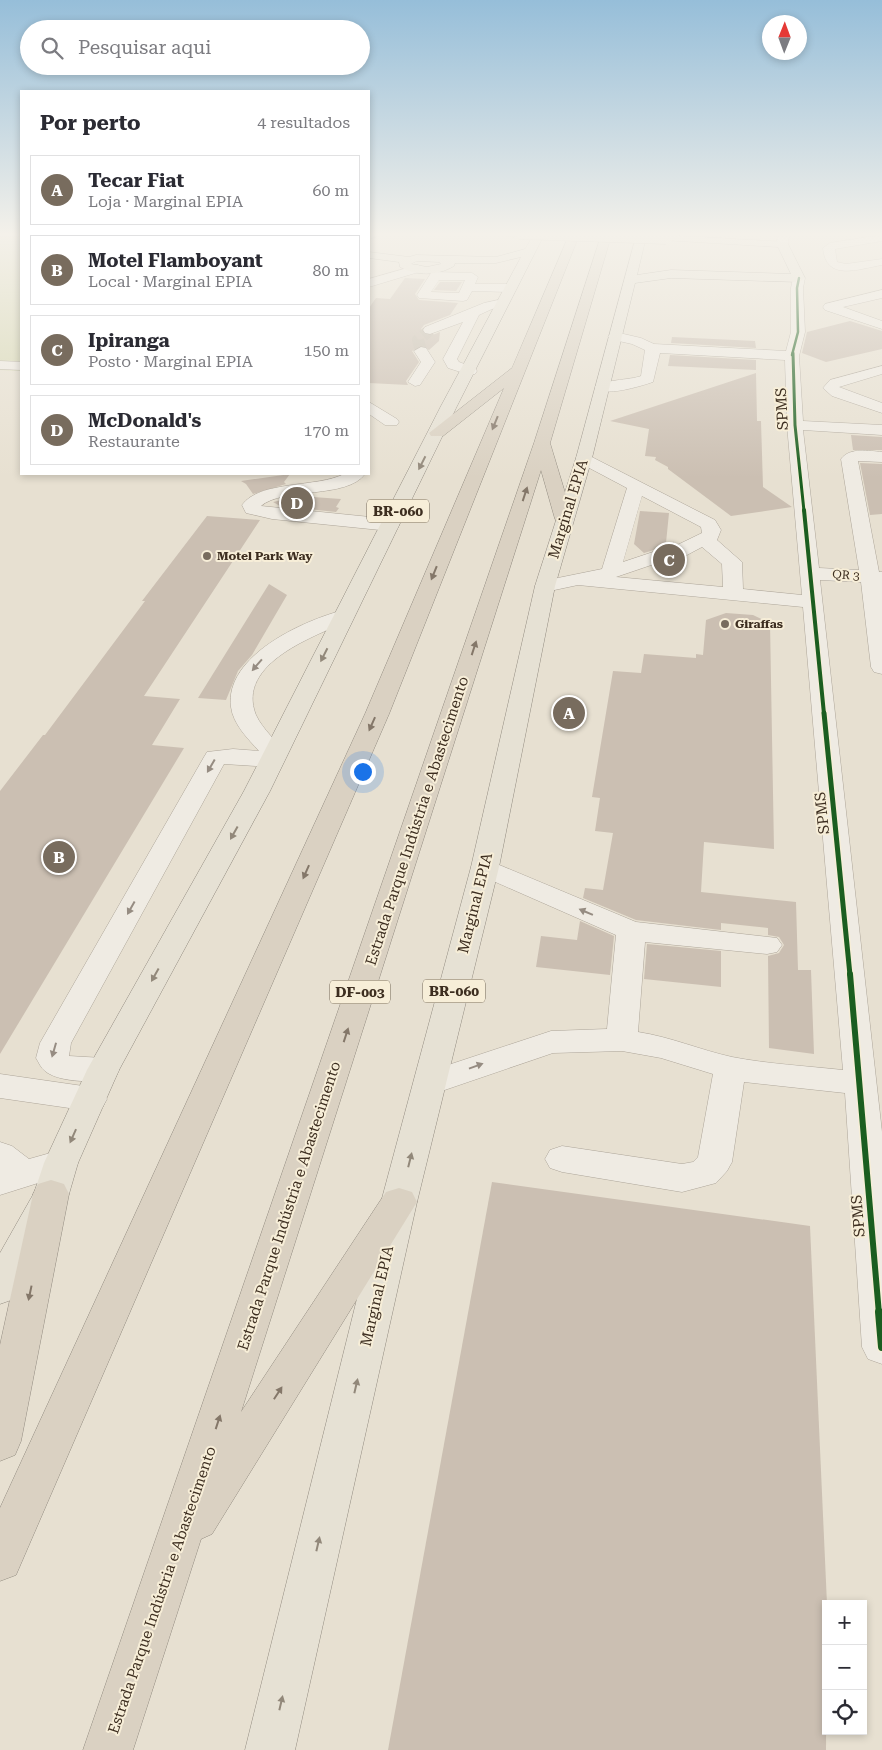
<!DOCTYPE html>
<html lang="pt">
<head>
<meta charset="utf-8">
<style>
	:root { --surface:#fff; --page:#f7f7f7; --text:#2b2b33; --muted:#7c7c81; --line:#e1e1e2; --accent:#786c5e }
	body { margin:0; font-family:"Roboto Serif",serif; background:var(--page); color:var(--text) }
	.controls { position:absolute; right:15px; bottom:15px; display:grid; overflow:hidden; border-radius:0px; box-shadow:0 2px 8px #0003 }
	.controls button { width:45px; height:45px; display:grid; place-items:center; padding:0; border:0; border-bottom:1px solid var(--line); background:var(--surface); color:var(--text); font:25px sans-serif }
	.compass { position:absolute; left:762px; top:15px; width:45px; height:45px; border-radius:50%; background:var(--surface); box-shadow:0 2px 8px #0003; rotate:1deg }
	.you { position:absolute; left:362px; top:771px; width:18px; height:18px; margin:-12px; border:4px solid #fff; border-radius:50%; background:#1a73e8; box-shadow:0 0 0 8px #1a73e833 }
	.badge { display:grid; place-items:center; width:32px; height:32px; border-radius:50%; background:var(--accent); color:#fff; font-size:16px; font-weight:700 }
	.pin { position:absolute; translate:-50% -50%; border:2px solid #fff; box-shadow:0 1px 5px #0006 }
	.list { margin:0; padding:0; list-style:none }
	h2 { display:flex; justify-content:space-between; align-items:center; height:65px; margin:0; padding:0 20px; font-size:21px }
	h2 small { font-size:16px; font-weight:400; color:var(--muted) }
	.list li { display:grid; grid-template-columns:32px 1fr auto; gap:15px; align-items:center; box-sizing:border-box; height:70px; margin:0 10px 10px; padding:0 10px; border:1px solid var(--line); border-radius:0px }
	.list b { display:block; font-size:19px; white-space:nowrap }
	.list p { margin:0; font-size:16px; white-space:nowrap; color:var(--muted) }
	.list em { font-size:16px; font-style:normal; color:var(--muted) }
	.icon { flex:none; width:28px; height:28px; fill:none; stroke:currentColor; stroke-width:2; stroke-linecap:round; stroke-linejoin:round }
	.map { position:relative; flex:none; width:882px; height:1750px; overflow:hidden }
	.search { position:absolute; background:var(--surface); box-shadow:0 2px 8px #0003; left:20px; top:20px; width:350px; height:55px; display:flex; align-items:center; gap:12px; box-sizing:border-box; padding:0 18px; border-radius:28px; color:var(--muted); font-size:19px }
	.panel { position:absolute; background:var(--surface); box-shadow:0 2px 8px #0003; left:20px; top:90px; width:350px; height:385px; border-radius:0px }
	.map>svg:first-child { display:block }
	.green { fill:#d6d7b3 }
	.building { fill:#cbbfb2 }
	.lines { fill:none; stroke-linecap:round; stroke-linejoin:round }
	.minor-tunnel-far1 { stroke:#c5bcae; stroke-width:12; stroke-dasharray:12 6; stroke-linecap:butt }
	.minor-tunnel { stroke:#c5bcae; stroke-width:21; stroke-dasharray:21 10; stroke-linecap:butt }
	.minor-casing { stroke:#ada599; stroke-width:1 }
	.major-casing { stroke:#928b80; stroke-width:1 }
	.highway-casing { stroke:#928b80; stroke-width:1 }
	.minor { fill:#efebe3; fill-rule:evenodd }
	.major { fill:#e6e1d4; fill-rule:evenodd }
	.highway { fill:#dad1c2; fill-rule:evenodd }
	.major-bridge-casing { stroke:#928b80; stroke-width:13; stroke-linecap:butt }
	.major-bridge { stroke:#e6e1d4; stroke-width:12 }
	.cycleway-far5-casing { stroke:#f7eed8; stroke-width:4 }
	.cycleway-far4-casing { stroke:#f7eed8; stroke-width:5 }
	.cycleway-far3-casing { stroke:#f7eed8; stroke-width:6 }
	.cycleway-far2-casing { stroke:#f7eed8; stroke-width:8 }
	.cycleway-far1-casing { stroke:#f7eed8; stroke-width:9 }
	.cycleway-casing { stroke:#f7eed8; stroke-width:11 }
	.cycleway-far5 { stroke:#1b5e20; stroke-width:2.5 }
	.cycleway-far4 { stroke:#1b5e20; stroke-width:3 }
	.cycleway-far3 { stroke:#1b5e20; stroke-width:4 }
	.cycleway-far2 { stroke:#1b5e20; stroke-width:5 }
	.cycleway-far1 { stroke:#1b5e20; stroke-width:6 }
	.cycleway { stroke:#1b5e20; stroke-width:8 }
	.oneway { fill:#847769 }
	.oneway2 { fill:#92887a }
	.oneway3 { fill:#968c82 }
	.poi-dot { fill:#786c5e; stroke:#f7eed8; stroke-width:2 }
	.labels { text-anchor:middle; stroke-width:4; stroke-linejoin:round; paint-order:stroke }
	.far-poi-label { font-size:12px; font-weight:bold; fill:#3d2e20; stroke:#f7eed8; text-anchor:start }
	.far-street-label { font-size:12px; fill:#3d2e20; stroke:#f7eed8 }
	.shield { fill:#f7eed8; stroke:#756857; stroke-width:1 }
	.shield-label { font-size:14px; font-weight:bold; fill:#3d2e20 }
	.street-label { font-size:15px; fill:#3d2e20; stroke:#f7eed8 }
</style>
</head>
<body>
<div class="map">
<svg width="882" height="1750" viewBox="0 0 882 1750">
	<rect width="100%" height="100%" fill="#e7e0d1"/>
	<polygon class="green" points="0,233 21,233 21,371 0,370"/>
	<g class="building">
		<polygon points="405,278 425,279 415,294 419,300 458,303 450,315 424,325 421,329 423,334 430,336 440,332 439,341 429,350 421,345 412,351 419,362 406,381 408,385 369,383 369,308 376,298 390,299"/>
		<polygon points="440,282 462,282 456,291 434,290"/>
		<polygon points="850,321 882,331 882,349 826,362 802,353 807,332"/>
		<polygon points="672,337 755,341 756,348 671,343"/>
		<polygon points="670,355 756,360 756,370 668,366"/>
		<polygon points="756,373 757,421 761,421 763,487 792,507 731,516 668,469 668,467 655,460 656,457 645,456 649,429 610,421"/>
		<polygon points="851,435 882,437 882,450 853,450"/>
		<polygon points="860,463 882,464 882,514 870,515"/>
		<polygon points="290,474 284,482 286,484 253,494 246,484 241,481"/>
		<polygon points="299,496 341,499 336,507 339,508 336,512 280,506 273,502"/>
		<polygon points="640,511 669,513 665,553 657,549 644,553 634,544"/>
		<polygon points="207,516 260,520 144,696 180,699 152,745 184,748 0,1054 0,791 43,735 45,735 145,601 142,601"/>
		<polygon points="269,584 287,595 252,655 238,671 226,700 198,698"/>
		<polygon points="726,613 753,615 770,623 774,849 704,842 701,892 796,902 798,970 811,970 814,1054 769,1048 768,956 779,953 784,945 779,937 768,935 768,928 721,923 721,930 636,920 583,898 585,888 603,890 613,833 595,831 600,798 592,797 613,671 641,673 644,654 696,658 696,654 703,655 706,620"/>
		<polygon points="580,921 614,936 610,975 536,967 541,936 577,940"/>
		<polygon points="647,944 721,951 721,987 644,979"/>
		<polygon points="492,1182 810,1226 827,1604 826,1750 388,1750"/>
	</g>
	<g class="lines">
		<polyline class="minor-tunnel-far1" points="421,351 418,340 430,330"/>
		<polyline class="minor-tunnel" points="656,557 680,551"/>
		<defs>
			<g id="minor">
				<polygon points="778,233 790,233 787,246 783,247 777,244"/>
				<path d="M882,235V241L835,249L837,262L846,264L882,259V265C858,269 826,282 823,248L830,243Z"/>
				<polygon points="418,265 424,269 422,271 369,287 369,279"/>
				<path d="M435,272L472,273L478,277L475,284H509L515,288L509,292L472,291L467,300L463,301L419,298L417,295L431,273ZM439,280H465L459,293L431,292Z"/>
				<path d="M799,274L805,278L803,288L805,332L799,356L803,421L882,425V435L803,430L819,568L859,570L841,459C850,447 869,451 882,452V462L858,461L879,572H882V674L874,672L871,667L861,582L820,580L882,1132V1364L868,1359L862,1347L845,1093L744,1082L732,1162L727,1171L716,1183L682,1192L562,1172L550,1168L545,1159L550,1150L562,1146L682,1164L693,1162L698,1157L713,1074L661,1058L622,1051L553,1053L430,1095L418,1091L414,1083L418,1075L551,1031L607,1029L616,935L475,873L471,867L475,861L485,859L636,922L777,938L782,945L777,952L767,954L645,942L638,1032C671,1037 700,1050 732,1057C768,1064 806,1066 843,1070L803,607L578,585L545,592L538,590L535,586L538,582L602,569L627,488L578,462L576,458L578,454L584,453L715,520L721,530L717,540L742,562L743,589L802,595L787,425L785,360L660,353L653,382C641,386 603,398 595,387C600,380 631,380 641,376L645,350L632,344L610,339L608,336L615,332L641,338L654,344L786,351L791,332V288L793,278ZM642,496L701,527L702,533L673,547L670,551L673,555H687L702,547L722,564L723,587L616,577L663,561L666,557L663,553L656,551L623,562Z"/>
				<polygon points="882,290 882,298 843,307 882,321 882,329 825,310 823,307 825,304"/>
				<polygon points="503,299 509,303 507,306 492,309 479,315 457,359 459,362 475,368 477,371 475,374 470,375 448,368 443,359 463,322 430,334 425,333 423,330 425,327 484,303"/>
				<polygon points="421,347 426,348 435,362 420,385 415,386 408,382 421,362 414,351"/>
				<polygon points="0,361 21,362 21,370 0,369"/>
				<polygon points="882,366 882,374 839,387 882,403 882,413 832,396 823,388 830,380"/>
				<polygon points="369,402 397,419 399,422 397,425 385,425 369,414"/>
				<path d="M344,474H365C347,499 283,487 261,506L390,519L397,521L399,525L397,529L390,531L272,519L246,513L242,505C260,480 317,488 344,474Z"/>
				<path d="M344,610L351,612L354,616L351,620C317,635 235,663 256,715C263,730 277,741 286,754L280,765L271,767L224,764L71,1043L69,1056L103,1058L115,1062L119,1070L115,1078C99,1083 59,1083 45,1071C41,1068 39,1063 36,1058L40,1043L204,757L207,752L233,749L259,751C248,739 233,724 231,707C224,656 304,620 344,610Z"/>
				<polygon points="0,1074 90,1087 102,1090 107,1099 102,1108 90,1111 0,1098"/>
				<polygon points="0,1142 12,1146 29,1159 61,1150 73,1154 78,1163 73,1172 0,1195"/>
			</g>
			<g id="major">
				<polygon points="369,233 386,233 369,239"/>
				<path d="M501,233H524C519,238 505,238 501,233Z"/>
				<path d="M535,233H545L457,406L270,791L119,1070L78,1163L69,1194L14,1299L0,1304V1253L34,1193L44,1163L87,1070L244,791L441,406L521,257L496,263H455L454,266C437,276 417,276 400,267L399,262L369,258V252L409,257L416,255L496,257L525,249ZM417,261L439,262L441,264L427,267L411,264Z"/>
				<polygon points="637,233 647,233 637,275 671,270 791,274 778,247 662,240 662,236 666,235 787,242 805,278 799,282 671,278 635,283 592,458 555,586 499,867 417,1202 295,1750 245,1750 381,1202 471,867 535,586 576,458"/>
			</g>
			<g id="highway">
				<polygon points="570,233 580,233 389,714 16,1575 0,1581 0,1508 365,714 504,388 443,436 431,436 429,433 512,368"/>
				<polygon points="602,233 612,233 550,443 573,519 570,523 558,523 555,519 541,470 241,1412 386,1192 399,1188 412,1192 417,1202 212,1534 201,1539 133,1750 83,1750 534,443"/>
				<polygon points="51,1180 64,1184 69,1194 21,1441 15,1455 0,1461 0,1345 33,1194 38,1184"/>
			</g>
		</defs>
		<use href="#minor" class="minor-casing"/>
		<use href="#major" class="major-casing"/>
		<use href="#highway" class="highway-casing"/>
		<use href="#minor" class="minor"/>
		<use href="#major" class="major"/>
		<use href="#highway" class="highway"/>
		<defs>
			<polyline id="major-bridge" points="519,233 666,238"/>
		</defs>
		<use href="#major-bridge" class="major-bridge-casing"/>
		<use href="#major-bridge" class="major-bridge"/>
		<defs>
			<polyline id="cycleway-far5" points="792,355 798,332 797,288 799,278"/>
			<polyline id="cycleway-far4" points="793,353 795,425 804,511"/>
			<polyline id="cycleway-far3" points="804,510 824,714"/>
			<polyline id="cycleway-far2" points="824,713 850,975"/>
			<polyline id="cycleway-far1" points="850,974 879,1314"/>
			<polyline id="cycleway" points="879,1312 882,1347"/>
		</defs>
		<use href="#cycleway-far5" class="cycleway-far5-casing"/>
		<use href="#cycleway-far4" class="cycleway-far4-casing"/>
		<use href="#cycleway-far3" class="cycleway-far3-casing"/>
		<use href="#cycleway-far2" class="cycleway-far2-casing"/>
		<use href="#cycleway-far1" class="cycleway-far1-casing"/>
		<use href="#cycleway" class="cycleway-casing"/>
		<use href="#cycleway-far5" class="cycleway-far5"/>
		<use href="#cycleway-far4" class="cycleway-far4"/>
		<use href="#cycleway-far3" class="cycleway-far3"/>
		<use href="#cycleway-far2" class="cycleway-far2"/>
		<use href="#cycleway-far1" class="cycleway-far1"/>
		<use href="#cycleway" class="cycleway"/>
	</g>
	<defs><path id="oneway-solid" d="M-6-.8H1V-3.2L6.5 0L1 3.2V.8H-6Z" transform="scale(1.25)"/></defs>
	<g class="oneway">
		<use href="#oneway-solid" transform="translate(495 423) rotate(112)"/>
		<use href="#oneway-solid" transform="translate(525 494) rotate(-72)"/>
		<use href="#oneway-solid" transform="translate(434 573) rotate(112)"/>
		<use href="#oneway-solid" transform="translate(474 648) rotate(-72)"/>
		<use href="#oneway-solid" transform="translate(372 724) rotate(114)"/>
		<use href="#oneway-solid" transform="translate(306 872) rotate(114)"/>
		<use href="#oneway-solid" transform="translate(346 1035) rotate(-72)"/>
		<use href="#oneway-solid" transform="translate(30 1293) rotate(102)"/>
		<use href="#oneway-solid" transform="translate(278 1393) rotate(-57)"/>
		<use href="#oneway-solid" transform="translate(218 1422) rotate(-72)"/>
	</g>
	<g class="oneway2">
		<use href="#oneway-solid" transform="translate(422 463) rotate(117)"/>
		<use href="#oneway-solid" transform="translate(324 655) rotate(117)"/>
		<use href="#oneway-solid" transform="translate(234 833) rotate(119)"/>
		<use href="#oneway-solid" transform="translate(155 975) rotate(119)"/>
		<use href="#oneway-solid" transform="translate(73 1136) rotate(114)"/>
		<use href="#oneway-solid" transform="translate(410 1160) rotate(-76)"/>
		<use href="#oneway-solid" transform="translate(356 1386) rotate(-77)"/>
		<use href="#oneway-solid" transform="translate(318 1544) rotate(-77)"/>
		<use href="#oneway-solid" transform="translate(281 1703) rotate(-77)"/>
	</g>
	<g class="oneway3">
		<use href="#oneway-solid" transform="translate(257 665) rotate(131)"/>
		<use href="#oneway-solid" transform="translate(211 766) rotate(120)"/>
		<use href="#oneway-solid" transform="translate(131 908) rotate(119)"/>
		<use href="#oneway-solid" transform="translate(586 912) rotate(-157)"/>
		<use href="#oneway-solid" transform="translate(54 1050) rotate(106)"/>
		<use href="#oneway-solid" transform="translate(476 1066) rotate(-20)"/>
	</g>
	<linearGradient id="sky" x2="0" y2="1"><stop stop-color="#96bed9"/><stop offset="0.49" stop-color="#f4f1ea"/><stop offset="1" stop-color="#f4f1ea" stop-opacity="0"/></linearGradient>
	<rect width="882" height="478" fill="url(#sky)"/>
	<g class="poi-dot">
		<circle cx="207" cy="556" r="5"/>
		<circle cx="725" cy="624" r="5"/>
	</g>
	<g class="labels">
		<g class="far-poi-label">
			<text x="217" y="560">Motel Park Way</text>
			<text x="735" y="628">Giraffas</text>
		</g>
		<g class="far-street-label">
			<text transform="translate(846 575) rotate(4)" y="4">QR 3</text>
		</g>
		<g class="shield">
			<rect x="367" y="499.5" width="62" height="23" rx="4"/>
			<rect x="423" y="979.5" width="62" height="23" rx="4"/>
			<rect x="330" y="980.5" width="60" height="23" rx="4"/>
		</g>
		<g class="shield-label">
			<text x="398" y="516">BR-060</text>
			<text x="454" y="996">BR-060</text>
			<text x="360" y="997">DF-003</text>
		</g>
		<g class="street-label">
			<text transform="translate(782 409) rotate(-93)" y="5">SPMS</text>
			<text transform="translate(568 509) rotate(-73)" y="5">Marginal EPIA</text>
			<text transform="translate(822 813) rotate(-96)" y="5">SPMS</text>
			<text transform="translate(417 821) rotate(-72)" y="5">Estrada Parque Indústria e Abastecimento</text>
			<text transform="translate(475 903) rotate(-76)" y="5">Marginal EPIA</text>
			<text transform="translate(289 1206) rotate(-72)" y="5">Estrada Parque Indústria e Abastecimento</text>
			<text transform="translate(858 1216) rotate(-95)" y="5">SPMS</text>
			<text transform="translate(377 1296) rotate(-77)" y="5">Marginal EPIA</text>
			<text transform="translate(162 1590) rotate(-71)" y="5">Estrada Parque Indústria e Abastecimento</text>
		</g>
	</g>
</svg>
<div class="controls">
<button>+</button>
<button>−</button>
<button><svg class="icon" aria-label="locate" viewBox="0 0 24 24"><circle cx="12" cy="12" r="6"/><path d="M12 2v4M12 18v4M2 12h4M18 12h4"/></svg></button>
</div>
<svg class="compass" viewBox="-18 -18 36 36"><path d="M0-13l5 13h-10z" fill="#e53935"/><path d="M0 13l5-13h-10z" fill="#7c7c81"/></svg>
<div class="you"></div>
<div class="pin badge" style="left:569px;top:713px">A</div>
<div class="pin badge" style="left:59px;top:857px">B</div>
<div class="pin badge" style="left:669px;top:560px">C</div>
<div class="pin badge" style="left:297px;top:503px">D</div>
<div class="search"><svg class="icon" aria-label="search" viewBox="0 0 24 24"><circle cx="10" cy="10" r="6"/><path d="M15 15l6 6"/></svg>Pesquisar aqui</div>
<section class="panel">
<h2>Por perto<small>4 resultados</small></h2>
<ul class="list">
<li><span class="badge">A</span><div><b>Tecar Fiat</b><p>Loja · Marginal EPIA</p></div><em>60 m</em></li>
<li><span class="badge">B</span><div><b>Motel Flamboyant</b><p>Local · Marginal EPIA</p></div><em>80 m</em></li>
<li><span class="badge">C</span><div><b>Ipiranga</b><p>Posto · Marginal EPIA</p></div><em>150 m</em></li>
<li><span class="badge">D</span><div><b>McDonald's</b><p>Restaurante</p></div><em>170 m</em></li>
</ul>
</section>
</div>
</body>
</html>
